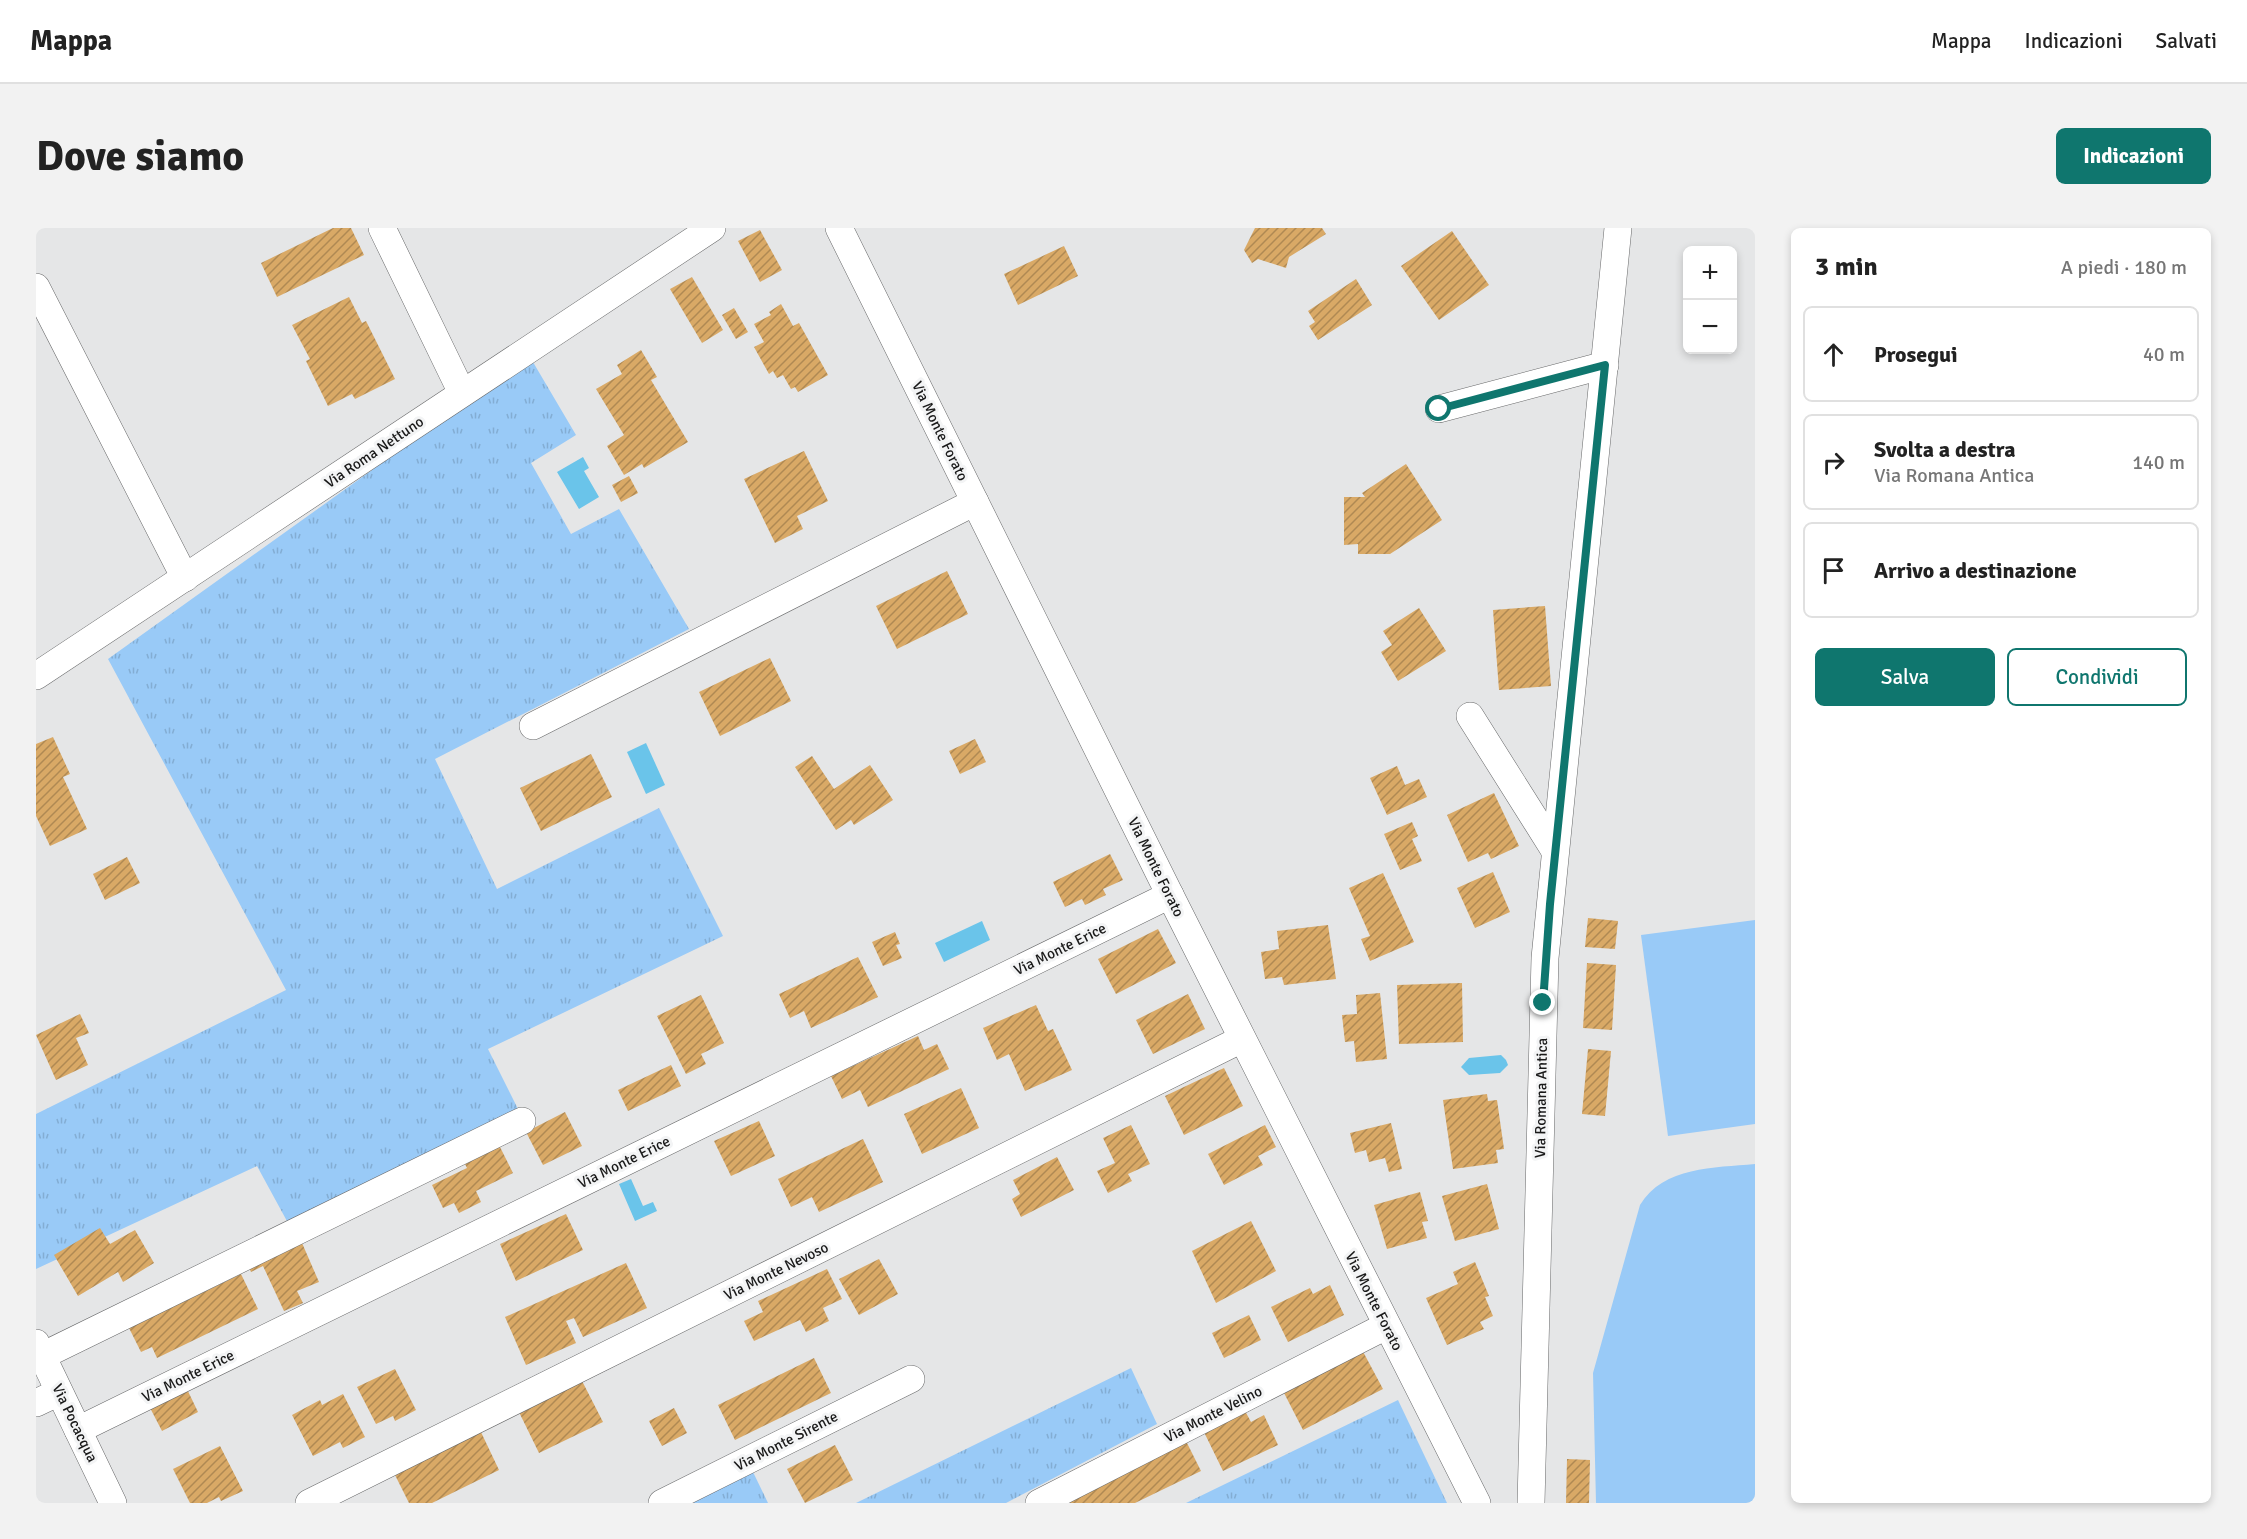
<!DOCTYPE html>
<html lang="it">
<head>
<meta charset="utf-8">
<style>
	:root { --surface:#fff; --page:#f2f2f2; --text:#222; --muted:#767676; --line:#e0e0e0; --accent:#0f766e }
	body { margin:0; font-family:Signika,sans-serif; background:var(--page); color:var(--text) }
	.controls { position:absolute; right:18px; top:18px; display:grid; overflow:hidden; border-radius:9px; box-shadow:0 3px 9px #0003 }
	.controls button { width:54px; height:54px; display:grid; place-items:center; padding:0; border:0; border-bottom:2px solid var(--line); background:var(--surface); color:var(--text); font:30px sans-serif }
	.stop { position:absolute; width:18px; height:18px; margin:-14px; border:4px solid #0f766e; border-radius:50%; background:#fff }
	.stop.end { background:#0f766e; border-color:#fff; box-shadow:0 2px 6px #0008 }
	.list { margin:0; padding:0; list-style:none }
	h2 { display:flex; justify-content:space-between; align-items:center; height:78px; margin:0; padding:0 24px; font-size:26px }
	h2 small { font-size:20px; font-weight:400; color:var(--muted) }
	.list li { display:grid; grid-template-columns:39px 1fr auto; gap:18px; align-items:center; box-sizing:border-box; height:96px; margin:0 12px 12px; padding:0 12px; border:2px solid var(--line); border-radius:9px }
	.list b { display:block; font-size:22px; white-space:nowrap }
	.list p { margin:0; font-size:20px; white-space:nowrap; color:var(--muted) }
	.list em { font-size:20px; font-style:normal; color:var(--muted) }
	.actions { display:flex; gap:12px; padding:18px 24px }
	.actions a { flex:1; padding:14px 0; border:2px solid var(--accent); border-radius:9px; text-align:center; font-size:21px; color:var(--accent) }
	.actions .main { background:var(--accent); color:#fff }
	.icon { flex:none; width:33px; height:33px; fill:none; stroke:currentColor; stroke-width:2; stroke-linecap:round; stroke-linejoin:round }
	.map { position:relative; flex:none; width:1719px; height:1275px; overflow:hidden; border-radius:9px }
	header { display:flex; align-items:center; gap:36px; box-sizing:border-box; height:84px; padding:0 30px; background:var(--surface); border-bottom:2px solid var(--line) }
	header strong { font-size:28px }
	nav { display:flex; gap:33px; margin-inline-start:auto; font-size:21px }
	.intro { display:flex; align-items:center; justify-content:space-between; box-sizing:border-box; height:144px; padding:0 36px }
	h1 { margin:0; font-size:42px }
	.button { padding:15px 27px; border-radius:9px; background:var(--accent); color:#fff; font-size:21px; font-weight:700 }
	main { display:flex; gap:36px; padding:0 36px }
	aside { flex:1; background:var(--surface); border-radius:9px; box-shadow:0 3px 9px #0003 }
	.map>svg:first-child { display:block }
	.grass { fill:url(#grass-tufts) }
	.pitch { fill:#99caf7 }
	.water { fill:#6ac4ea }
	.building { fill:url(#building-hatch) }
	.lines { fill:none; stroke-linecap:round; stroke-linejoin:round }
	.minor-casing { stroke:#68696a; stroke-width:28 }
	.minor { stroke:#fff; stroke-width:27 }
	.route { stroke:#0f766e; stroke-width:8 }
	.labels { text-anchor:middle; stroke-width:6; stroke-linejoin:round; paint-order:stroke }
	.street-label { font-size:15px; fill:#191919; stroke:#f3f4f5 }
</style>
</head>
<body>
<header>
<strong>Mappa</strong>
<nav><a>Mappa</a><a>Indicazioni</a><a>Salvati</a></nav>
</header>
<div class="intro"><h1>Dove siamo</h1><a class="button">Indicazioni</a></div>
<main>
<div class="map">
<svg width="1719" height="1275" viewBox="0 0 1719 1275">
	<defs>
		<pattern id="grass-tufts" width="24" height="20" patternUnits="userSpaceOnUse" patternTransform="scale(1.5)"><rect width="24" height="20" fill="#99caf7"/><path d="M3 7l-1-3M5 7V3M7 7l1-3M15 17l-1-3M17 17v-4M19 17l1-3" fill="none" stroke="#83add3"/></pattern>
		<pattern id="building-hatch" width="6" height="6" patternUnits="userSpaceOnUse" patternTransform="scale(1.5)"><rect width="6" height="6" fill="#d9a966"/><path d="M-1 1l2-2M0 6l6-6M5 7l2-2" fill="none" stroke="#af8953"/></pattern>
	</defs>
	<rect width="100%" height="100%" fill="#e5e6e7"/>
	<g class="grass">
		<polygon points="494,129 540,207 495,235 535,306 583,281 653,401 399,531 461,661 623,580 687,708 452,821 483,883 252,995 221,938 0,1041 0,886 250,762 72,431"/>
		<polygon points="1095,1140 1121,1196 970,1275 820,1275"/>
		<polygon points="1362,1172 1411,1275 1150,1275"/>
		<polygon points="717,1244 732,1275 656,1275"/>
	</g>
	<g class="pitch">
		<polygon points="1719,692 1719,896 1632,908 1605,707"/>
		<path d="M1719,936V1275H1560L1557,1145L1604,977C1628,938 1678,940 1719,936Z"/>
	</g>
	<g class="water">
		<polygon points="547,229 553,240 548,243 563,269 543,281 521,244"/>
		<polygon points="610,515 629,557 610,566 591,524"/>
		<polygon points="946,693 954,712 908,734 899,715"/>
		<polygon points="1465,827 1470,832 1472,837 1464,845 1433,847 1425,839 1433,830"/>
		<polygon points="595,951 607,978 617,974 621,983 599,993 583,956"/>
	</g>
	<g class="building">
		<polygon points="297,0 315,0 328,27 241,69 225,35"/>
		<polygon points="1219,0 1286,0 1290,6 1253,29 1250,40 1222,31 1216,35 1208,22"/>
		<polygon points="724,2 746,42 724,54 702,13"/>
		<polygon points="1416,3 1453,57 1403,92 1365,38"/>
		<polygon points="1028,18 1042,48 982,77 968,46"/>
		<polygon points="656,49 687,102 666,115 634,61"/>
		<polygon points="1320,51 1336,77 1282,112 1273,98 1279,94 1272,83"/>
		<polygon points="313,69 326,95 330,93 359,151 319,171 316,166 292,178 270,133 274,131 256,97"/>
		<polygon points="745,76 757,98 763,95 792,147 762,164 759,159 755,161 747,147 741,150 737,143 733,146 718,119 728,114 718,96 735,87 733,84"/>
		<polygon points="698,80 712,104 700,111 686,87"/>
		<polygon points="605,122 621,149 615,152 652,214 608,240 606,236 588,247 571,218 588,207 560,161 586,146 581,137"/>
		<polygon points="768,223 792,273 761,288 767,301 739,315 708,251"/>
		<polygon points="1370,236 1406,292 1354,326 1322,326 1322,316 1308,317 1308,269 1329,269 1326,265"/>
		<polygon points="593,248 602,265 585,274 576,257"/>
		<polygon points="911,343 932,386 861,421 840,378"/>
		<polygon points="1509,378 1515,458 1463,462 1457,382"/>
		<polygon points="1383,380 1410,423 1362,453 1345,424 1356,417 1347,403"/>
		<polygon points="734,430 755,473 684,508 663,464"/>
		<polygon points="17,509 34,546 27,549 51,601 14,618 0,588 0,516"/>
		<polygon points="939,511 950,534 924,546 913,523"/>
		<polygon points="555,526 576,569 505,603 484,560"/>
		<polygon points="776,528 798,561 834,537 857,572 818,597 815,592 800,602 759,539"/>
		<polygon points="1361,538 1369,557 1383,551 1391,569 1351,587 1334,550"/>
		<polygon points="1458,565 1483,618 1455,631 1452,625 1432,634 1411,587"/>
		<polygon points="1376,594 1382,608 1376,611 1386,633 1364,642 1348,606"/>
		<polygon points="1074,626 1087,652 1067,661 1070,667 1049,677 1046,671 1029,679 1017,654"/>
		<polygon points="91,629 104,655 69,672 57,646"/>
		<polygon points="1457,644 1474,684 1439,700 1421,660"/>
		<polygon points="1347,645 1378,714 1334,733 1325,711 1334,708 1313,660"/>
		<polygon points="1552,690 1582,693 1579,721 1549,719"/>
		<polygon points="1292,697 1300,751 1248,757 1246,749 1229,751 1225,724 1243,721 1241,703"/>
		<polygon points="1122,701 1140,735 1080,766 1062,731"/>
		<polygon points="859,704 864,716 860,717 866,730 847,738 836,714"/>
		<polygon points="822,729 842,769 775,800 768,783 754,790 743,766"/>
		<polygon points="1551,735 1580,737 1576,802 1547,800"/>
		<polygon points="1426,755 1427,814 1363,816 1361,757"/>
		<polygon points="1344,765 1351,831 1320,834 1318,813 1309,814 1306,787 1321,786 1320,767"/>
		<polygon points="1152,766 1169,801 1117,826 1100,792"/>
		<polygon points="665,767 688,815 665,826 670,836 650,846 621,788"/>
		<polygon points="1000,777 1012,803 1017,801 1036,842 989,863 973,826 961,832 947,800"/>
		<polygon points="44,786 53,805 40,810 52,837 20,852 0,807"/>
		<polygon points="882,808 888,822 901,816 913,841 832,879 824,862 806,871 795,848"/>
		<polygon points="1552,821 1575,823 1569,888 1546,886"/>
		<polygon points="635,837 645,858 592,883 582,862"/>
		<polygon points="1188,840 1207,878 1148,907 1129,868"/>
		<polygon points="925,860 943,900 886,926 868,886"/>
		<polygon points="1451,866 1452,873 1461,872 1468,921 1460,922 1462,935 1417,941 1407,872"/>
		<polygon points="529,884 546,918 507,937 490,904"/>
		<polygon points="723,893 739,928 695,948 678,913"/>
		<polygon points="1355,895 1366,941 1353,944 1349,930 1333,934 1330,922 1319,925 1314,905"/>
		<polygon points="1095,897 1114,936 1092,946 1096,953 1072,965 1061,943 1079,935 1067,910"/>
		<polygon points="1229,897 1240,919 1222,928 1227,937 1188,957 1172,926"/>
		<polygon points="460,911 477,945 440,963 445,974 423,985 418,975 407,980 396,957 431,940 425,928"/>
		<polygon points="827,911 847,954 783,984 776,969 755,979 742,951"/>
		<polygon points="1021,929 1038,962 985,989 976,971 984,966 977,952"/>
		<polygon points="1451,956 1463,1001 1419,1013 1406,968"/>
		<polygon points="1384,964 1392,993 1386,994 1391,1010 1351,1021 1338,977"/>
		<polygon points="530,986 547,1022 480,1053 464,1016"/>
		<polygon points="1215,993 1240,1043 1180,1075 1156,1023"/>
		<polygon points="64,1000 74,1016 99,1002 118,1035 87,1054 82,1044 42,1068 18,1027"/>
		<polygon points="266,1015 283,1054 261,1063 267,1075 248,1083 227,1038 215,1044 210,1033"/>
		<polygon points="843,1031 862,1066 823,1087 803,1051"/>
		<polygon points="1439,1034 1453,1068 1449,1069 1457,1088 1444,1094 1448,1101 1411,1117 1390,1070 1422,1056 1417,1044"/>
		<polygon points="590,1035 611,1080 547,1109 538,1090 530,1093 540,1115 490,1137 469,1089"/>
		<polygon points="791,1041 806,1071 787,1080 793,1093 770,1104 764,1092 718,1113 708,1093 727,1084 722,1073"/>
		<polygon points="205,1046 222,1081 121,1130 116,1119 105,1124 93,1100"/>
		<polygon points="1294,1057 1308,1087 1252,1114 1235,1079 1274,1060 1277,1066"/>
		<polygon points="1213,1087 1225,1112 1188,1130 1176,1105"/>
		<polygon points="1324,1118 1347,1161 1267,1202 1247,1163"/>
		<polygon points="778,1130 795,1165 699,1212 682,1177"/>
		<polygon points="359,1141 380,1182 359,1193 357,1188 340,1196 321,1159"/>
		<polygon points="544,1149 567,1194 503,1225 481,1180"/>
		<polygon points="149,1157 162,1184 126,1203 112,1176"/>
		<polygon points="307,1166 329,1209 307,1220 304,1214 277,1228 256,1187 284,1172 286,1177"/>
		<polygon points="638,1180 651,1205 626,1218 613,1193"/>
		<polygon points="1208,1181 1215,1194 1228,1187 1242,1217 1187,1243 1166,1200"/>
		<polygon points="444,1202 463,1242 396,1275 373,1275 358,1245"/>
		<polygon points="1148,1209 1165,1243 1099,1275 1015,1275"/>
		<polygon points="799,1217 817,1252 769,1275 751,1241"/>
		<polygon points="184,1218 207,1263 185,1273 183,1269 171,1275 154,1275 137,1241"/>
		<polygon points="1531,1231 1554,1232 1553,1275 1530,1275"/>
	</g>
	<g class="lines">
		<defs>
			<g id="minor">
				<polyline points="346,0 426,165"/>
				<polyline points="803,0 1134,667 1441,1275"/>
				<polyline points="0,59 149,350"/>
				<polyline points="1403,181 1569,137"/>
				<polyline points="0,448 676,0"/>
				<polyline points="1434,488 1519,623"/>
				<polyline points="497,498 939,274"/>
				<polyline points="0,1115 77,1275"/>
				<polyline points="6,1128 486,893"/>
				<polyline points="0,1175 23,1164"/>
				<polyline points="42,1202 1134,667"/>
				<polyline points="273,1275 1206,811"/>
				<polyline points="626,1275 875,1151"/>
				<polyline points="1003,1275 1350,1098"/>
				<polyline points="1495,1275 1509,730 1582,0"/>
			</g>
		</defs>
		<use href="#minor" class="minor-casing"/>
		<use href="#minor" class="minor"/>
	</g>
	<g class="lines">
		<polyline class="route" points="1403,181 1569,137 1514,676 1507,775"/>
	</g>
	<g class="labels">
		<g class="street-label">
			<text transform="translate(904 203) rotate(64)" y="5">Via Monte Forato</text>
			<text transform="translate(338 224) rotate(-34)" y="5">Via Roma Nettuno</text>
			<text transform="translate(1120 639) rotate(64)" y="5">Via Monte Forato</text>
			<text transform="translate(1024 721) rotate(-26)" y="5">Via Monte Erice</text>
			<text transform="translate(1505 870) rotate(-89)" y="5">Via Romana Antica</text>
			<text transform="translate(588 934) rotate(-26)" y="5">Via Monte Erice</text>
			<text transform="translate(740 1043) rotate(-26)" y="5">Via Monte Nevoso</text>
			<text transform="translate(1338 1073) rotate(63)" y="5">Via Monte Forato</text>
			<text transform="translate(152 1148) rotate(-26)" y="5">Via Monte Erice</text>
			<text transform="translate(1177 1186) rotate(-27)" y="5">Via Monte Velino</text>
			<text transform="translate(39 1195) rotate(64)" y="5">Via Pocacqua</text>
			<text transform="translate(750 1213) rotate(-27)" y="5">Via Monte Sirente</text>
		</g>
	</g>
</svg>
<div class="controls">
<button>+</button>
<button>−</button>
</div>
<div class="stop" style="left:1403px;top:181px"></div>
<div class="stop end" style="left:1507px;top:775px"></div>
</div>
<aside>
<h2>3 min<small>A piedi · 180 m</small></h2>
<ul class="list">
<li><svg class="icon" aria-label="ahead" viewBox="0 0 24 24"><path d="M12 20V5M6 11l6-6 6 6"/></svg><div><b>Prosegui</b></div><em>40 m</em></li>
<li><svg class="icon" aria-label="right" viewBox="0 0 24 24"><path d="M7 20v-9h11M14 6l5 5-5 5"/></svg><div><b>Svolta a destra</b><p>Via Romana Antica</p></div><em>140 m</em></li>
<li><svg class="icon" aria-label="arrive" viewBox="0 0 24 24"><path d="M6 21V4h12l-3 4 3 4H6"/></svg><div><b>Arrivo a destinazione</b></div></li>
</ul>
<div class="actions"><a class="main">Salva</a><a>Condividi</a></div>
</aside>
</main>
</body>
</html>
